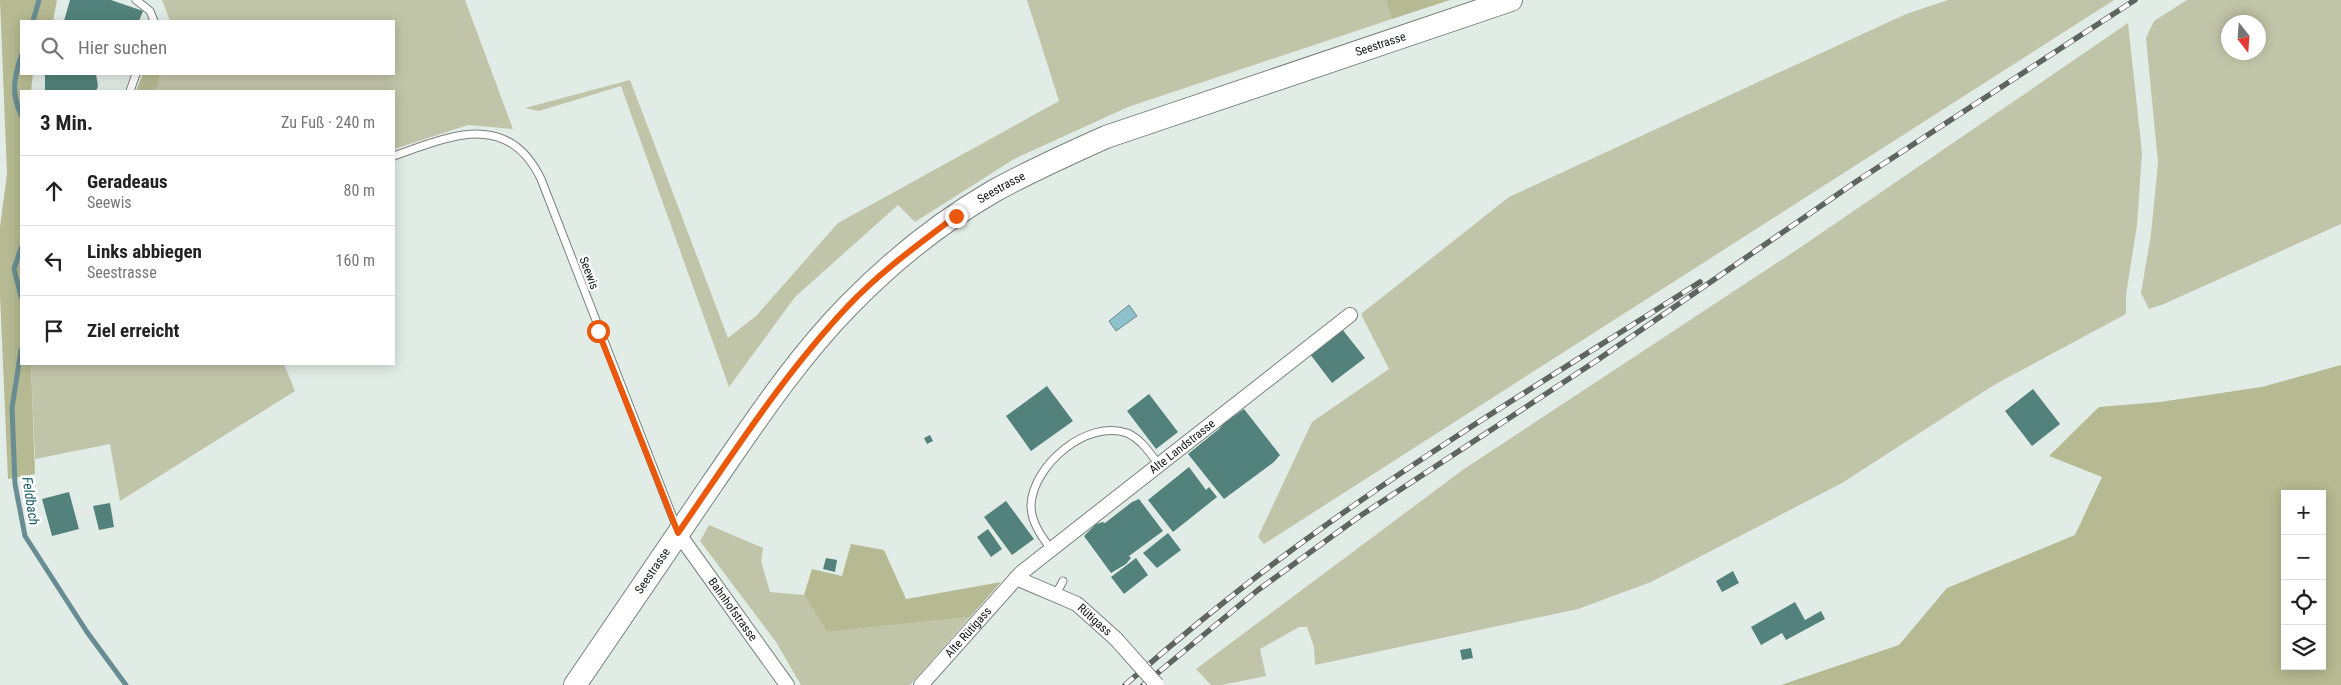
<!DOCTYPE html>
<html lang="de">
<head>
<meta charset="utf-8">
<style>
	:root { --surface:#fff; --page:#f2f2f2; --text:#222; --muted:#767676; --line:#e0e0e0 }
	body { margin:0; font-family:"Roboto Condensed",sans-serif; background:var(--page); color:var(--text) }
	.controls { position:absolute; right:15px; bottom:15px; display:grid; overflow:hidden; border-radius:0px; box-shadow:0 2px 12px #0003 }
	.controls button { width:45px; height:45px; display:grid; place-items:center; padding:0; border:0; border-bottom:1px solid var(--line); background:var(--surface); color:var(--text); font:25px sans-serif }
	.compass { position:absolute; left:2221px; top:15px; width:45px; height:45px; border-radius:50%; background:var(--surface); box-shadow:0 2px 12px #0003; rotate:163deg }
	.stop { position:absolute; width:15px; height:15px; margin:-11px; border:4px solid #ea580c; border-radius:50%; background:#fff }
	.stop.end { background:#ea580c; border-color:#fff; box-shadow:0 1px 5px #0008 }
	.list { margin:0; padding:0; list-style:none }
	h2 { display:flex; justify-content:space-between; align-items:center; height:65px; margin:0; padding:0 20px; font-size:21px }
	h2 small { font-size:16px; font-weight:400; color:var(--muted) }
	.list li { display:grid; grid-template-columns:32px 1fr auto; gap:15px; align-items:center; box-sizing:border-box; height:70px; padding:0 20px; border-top:1px solid var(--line) }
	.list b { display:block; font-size:19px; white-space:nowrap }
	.list p { margin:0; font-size:16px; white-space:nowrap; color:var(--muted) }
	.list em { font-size:16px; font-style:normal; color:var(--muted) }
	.icon { flex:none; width:28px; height:28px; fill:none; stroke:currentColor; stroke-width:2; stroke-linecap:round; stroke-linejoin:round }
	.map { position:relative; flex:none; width:2341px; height:685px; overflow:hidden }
	.search { position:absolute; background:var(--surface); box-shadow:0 2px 12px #0003; left:20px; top:20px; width:375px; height:55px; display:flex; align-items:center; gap:12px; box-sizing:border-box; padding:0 18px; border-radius:0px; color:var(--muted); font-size:19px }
	.panel { position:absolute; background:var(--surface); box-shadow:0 2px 12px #0003; left:20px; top:90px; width:375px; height:275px; border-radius:0px }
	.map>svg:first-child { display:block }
	.green { fill:#c0c4a8; fill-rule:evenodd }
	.forest { fill:#b5ba92; fill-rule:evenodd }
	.water { fill:#8dc0c8; stroke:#688d92 }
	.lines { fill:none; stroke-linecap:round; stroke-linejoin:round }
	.stream { stroke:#688d92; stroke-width:5 }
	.building { fill:#52827b }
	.service-casing { stroke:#79827d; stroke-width:9 }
	.minor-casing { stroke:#79827d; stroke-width:16 }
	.primary-casing { stroke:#79827d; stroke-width:24 }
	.service { stroke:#fff; stroke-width:7 }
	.minor { stroke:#fff; stroke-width:14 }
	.primary { stroke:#fff; stroke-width:22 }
	.rail-casing { stroke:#5e6461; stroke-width:5.5 }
	.rail { stroke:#fff; stroke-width:4; stroke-dasharray:11; stroke-linecap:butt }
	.minor-bridge-casing { stroke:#79827d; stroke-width:16; stroke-linecap:butt }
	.minor-bridge { stroke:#fff; stroke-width:14 }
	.route { stroke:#ea580c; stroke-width:6 }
	.labels { text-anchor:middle; stroke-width:5; stroke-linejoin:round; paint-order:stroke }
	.street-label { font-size:12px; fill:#111513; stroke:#fff }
	.water-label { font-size:14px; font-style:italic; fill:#145b64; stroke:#fff }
</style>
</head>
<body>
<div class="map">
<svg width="2341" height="685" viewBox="0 0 2341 685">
	<rect width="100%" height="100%" fill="#e2ece6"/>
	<g class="green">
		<polygon points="162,0 465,0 513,129 468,125 394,149 394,91 156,91 161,74 394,74 394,21 170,21"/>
		<polygon points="1027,0 1385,0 1392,19 1128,107 1014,159 915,222 898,205 795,297 729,387 621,86 539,111 525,108 630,80 728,338 756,316 838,223 1059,101"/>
		<polygon points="1948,0 2114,0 1264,544 1258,537 1312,422 1389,369 1361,314 1509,197 1906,14"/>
		<path d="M2187,0H2341V224L2164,304L2149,309L2141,293L2151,234L2158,163L2146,38L2154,21ZM2228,22H2258V52H2228Z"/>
		<polygon points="2128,23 2142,153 2137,225 2126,295 2126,314 1994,385 1842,483 1651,582 1578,609 1315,665 1314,647 1307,627 1299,627 1260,649 1266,676 1222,685 1211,685 1196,669 1464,469 1798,249"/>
		<polygon points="41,364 284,364 295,391 120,501 110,444 35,459 31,365"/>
		<polygon points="709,525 763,548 761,561 770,592 804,595 827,632 970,617 910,685 801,685 776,642 700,541"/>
	</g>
	<g class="forest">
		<polygon points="0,0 57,0 53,21 21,21 21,74 33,74 31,91 21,91 21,364 41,364 31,366 35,474 8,479 0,295 0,227 7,174"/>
		<polygon points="1385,0 1450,0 1392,19"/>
		<polygon points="143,74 161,74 156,91 136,91"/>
		<path d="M2341,365V685H1781L1899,645L1947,588L2075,535L2102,477L2049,456L2099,407L2160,402L2262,387ZM2285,494H2322V666H2285Z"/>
		<polygon points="851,544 884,550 906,599 1001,582 970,617 827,632 804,595 812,569 842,576"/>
	</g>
	<polygon class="water" points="1129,305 1137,316 1116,331 1109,321"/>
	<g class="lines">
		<g class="stream">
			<polyline points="33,21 39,0"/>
			<path d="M21,56C14,78 11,93 21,115"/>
			<polyline points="21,248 14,269 21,297"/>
			<polyline points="21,350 12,408 15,484 25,536 87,632 126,685"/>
		</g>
	</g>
	<g class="building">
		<polygon points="70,0 111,0 143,11 139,21 64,21"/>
		<polygon points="45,74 96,74 98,86 96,91 45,91"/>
		<polygon points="1342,329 1365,358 1332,383 1310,354"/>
		<polygon points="1047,386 1073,421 1031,451 1006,416"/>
		<polygon points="2033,389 2060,424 2032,446 2005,411"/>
		<polygon points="1149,394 1178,432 1156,449 1127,411"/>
		<polygon points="1244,409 1280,455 1274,462 1224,499 1188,454 1219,429 1225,422"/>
		<polygon points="930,435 933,441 927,444 924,438"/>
		<polygon points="1189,467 1206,490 1209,487 1217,497 1173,532 1148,500"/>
		<polygon points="69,492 79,529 52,536 42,499"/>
		<polygon points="1139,499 1163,531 1129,556 1131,558 1126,564 1111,573 1084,536 1096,524 1103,522 1105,523 1132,502"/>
		<polygon points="1006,501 1034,539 1012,555 984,517"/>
		<polygon points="110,503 114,527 99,530 93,506"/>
		<polygon points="988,529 1002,549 991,557 977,537"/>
		<polygon points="1168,533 1181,550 1157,568 1143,553"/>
		<polygon points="826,558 837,560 835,572 823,569"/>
		<polygon points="1136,558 1148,575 1124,594 1111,577"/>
		<polygon points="1733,571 1739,583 1722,592 1716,581"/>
		<polygon points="1795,602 1805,620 1821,611 1825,619 1786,640 1782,633 1761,645 1751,627"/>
		<polygon points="1471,648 1473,658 1462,660 1460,650"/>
	</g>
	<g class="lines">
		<defs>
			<g id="service">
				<polyline points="136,0 150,11 154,21"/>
				<polyline points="130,91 136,74"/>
				<path d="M394,156C450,136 508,110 541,179L677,528"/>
				<path d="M1051,549C1041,536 1031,522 1031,505C1033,465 1087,419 1127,433C1141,439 1150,453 1159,465"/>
				<polyline points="1056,594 1063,581"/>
			</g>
			<g id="minor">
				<path id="s1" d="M678,533L787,685"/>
				<path id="s2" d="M1016,578L1077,604L1116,639"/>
				<path id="s3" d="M921,685L1021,573L1350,315"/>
			</g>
			<g id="primary">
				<path id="s4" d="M575,685C621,617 667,549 714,481C756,420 797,358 849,305C891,262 942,221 994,191C1030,171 1068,154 1106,137L1511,0"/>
			</g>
		</defs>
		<use href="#service" class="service-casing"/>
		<use href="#minor" class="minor-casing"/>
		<use href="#primary" class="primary-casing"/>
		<use href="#service" class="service"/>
		<use href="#minor" class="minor"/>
		<use href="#primary" class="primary"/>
		<defs>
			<g id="rail">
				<path d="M1125,685C1190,628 1256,575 1326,525C1446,439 1575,362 1700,282"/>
				<polyline points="1143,685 1258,590 1360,516 1596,361 1857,181 2135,0"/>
			</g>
		</defs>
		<use href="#rail" class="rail-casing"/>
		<use href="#rail" class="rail"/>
		<defs>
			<polyline id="minor-bridge" points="1116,639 1157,685"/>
		</defs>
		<use href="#minor-bridge" class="minor-bridge-casing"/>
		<use href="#minor-bridge" class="minor-bridge"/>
	</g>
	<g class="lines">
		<path class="route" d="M598,331L678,533C732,455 783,375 848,306C880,272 919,244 956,216"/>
	</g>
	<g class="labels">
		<g class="street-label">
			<text dy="4" stroke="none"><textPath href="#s4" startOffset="1068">Seestrasse</textPath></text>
			<text dy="4" stroke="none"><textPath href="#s4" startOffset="662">Seestrasse</textPath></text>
			<text transform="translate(589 273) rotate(69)" y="4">Seewis</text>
			<text dy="4" stroke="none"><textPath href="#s3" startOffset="355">Alte Landstrasse</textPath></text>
			<text dy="4" stroke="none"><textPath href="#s4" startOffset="138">Seestrasse</textPath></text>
			<text dy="4" stroke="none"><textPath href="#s1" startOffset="94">Bahnhofstrasse</textPath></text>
			<text dy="4" stroke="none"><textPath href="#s2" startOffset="90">Rütigass</textPath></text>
			<text dy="4" stroke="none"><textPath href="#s3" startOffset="71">Alte Rütigass</textPath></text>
		</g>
		<g class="water-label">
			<text transform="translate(31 501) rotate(81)" y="5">Feldbach</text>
		</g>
	</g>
</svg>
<div class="controls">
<button>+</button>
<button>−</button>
<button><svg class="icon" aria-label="locate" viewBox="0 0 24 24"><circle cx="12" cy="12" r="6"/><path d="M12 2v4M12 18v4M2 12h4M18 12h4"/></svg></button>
<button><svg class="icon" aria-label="layers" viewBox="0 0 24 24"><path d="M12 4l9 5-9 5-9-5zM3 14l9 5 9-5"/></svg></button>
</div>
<svg class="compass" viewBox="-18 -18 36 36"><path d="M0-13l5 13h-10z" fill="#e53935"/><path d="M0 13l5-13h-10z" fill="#767676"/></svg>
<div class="stop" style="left:598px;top:331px"></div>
<div class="stop end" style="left:956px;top:216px"></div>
<div class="search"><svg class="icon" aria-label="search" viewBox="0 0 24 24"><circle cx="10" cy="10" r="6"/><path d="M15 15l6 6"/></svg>Hier suchen</div>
<section class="panel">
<h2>3 Min.<small>Zu Fuß · 240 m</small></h2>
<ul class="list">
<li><svg class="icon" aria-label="ahead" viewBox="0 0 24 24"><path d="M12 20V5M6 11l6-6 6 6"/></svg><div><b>Geradeaus</b><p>Seewis</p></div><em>80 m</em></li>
<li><svg class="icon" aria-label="left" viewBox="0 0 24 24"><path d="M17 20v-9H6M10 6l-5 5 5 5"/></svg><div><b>Links abbiegen</b><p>Seestrasse</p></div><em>160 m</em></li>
<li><svg class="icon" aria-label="arrive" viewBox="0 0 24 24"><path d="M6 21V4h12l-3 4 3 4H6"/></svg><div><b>Ziel erreicht</b></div></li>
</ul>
</section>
</div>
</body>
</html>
